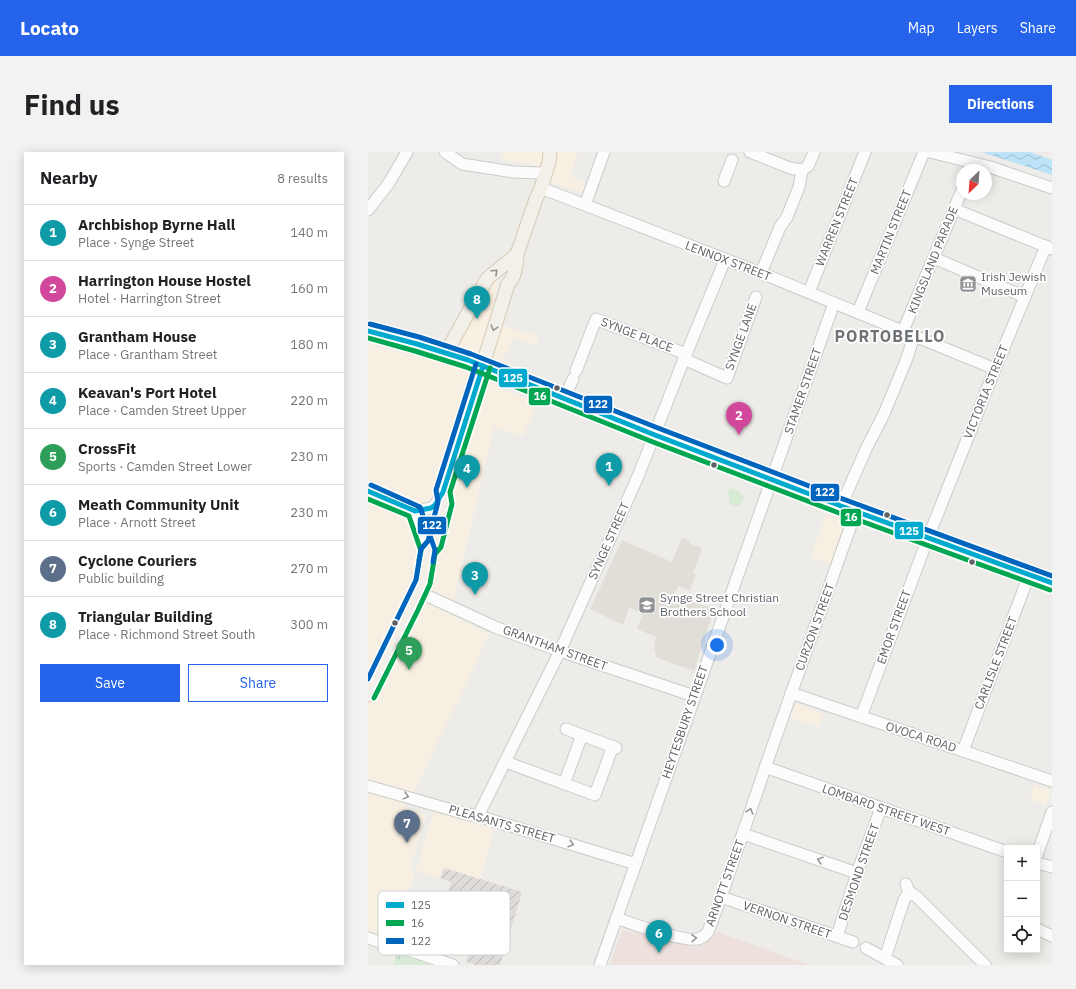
<!DOCTYPE html>
<html lang="en">
<head>
<meta charset="utf-8">
<style>
	:root { --surface:#fff; --page:#f2f2f2; --text:#202124; --muted:#757577; --line:#e0e0e0; --accent:#2563eb }
	body { margin:0; font-family:"IBM Plex Sans",sans-serif; background:var(--page); color:var(--text) }
	.controls { position:absolute; right:12px; bottom:12px; display:grid; overflow:hidden; border-radius:0px; box-shadow:0 2px 10px #0003 }
	.controls button { width:36px; height:36px; display:grid; place-items:center; padding:0; border:0; border-bottom:1px solid var(--line); background:var(--surface); color:var(--text); font:20px sans-serif }
	.compass { position:absolute; left:588px; top:12px; width:36px; height:36px; border-radius:50%; background:var(--surface); box-shadow:0 2px 10px #0003; rotate:205deg }
	.you { position:absolute; left:349px; top:493px; width:14px; height:14px; margin:-10px; border:3px solid #fff; border-radius:50%; background:#1a73e8; box-shadow:0 0 0 6px #1a73e833 }
	.badge { display:grid; place-items:center; width:26px; height:26px; border-radius:50%; background:var(--accent); color:#fff; font-size:13px; font-weight:700 }
	.pin { position:absolute; translate:-50% -33px; filter:drop-shadow(0 1px 2px #0008) }
	.pin::after { content:''; position:absolute; top:21px; width:14px; height:12px; background:inherit; clip-path:polygon(0 0,100% 0,50% 100%) }
	.list { margin:0; padding:0; list-style:none }
	h2 { display:flex; justify-content:space-between; align-items:center; height:52px; margin:0; padding:0 16px; font-size:17px }
	h2 small { font-size:13px; font-weight:400; color:var(--muted) }
	.list li { display:grid; grid-template-columns:26px 1fr auto; gap:12px; align-items:center; box-sizing:border-box; height:56px; padding:0 16px; border-top:1px solid var(--line) }
	.list b { display:block; font-size:15px; white-space:nowrap }
	.list p { margin:0; font-size:13px; white-space:nowrap; color:var(--muted) }
	.list em { font-size:13px; font-style:normal; color:var(--muted) }
	.actions { display:flex; gap:8px; padding:12px 16px }
	.actions a { flex:1; padding:9px 0; border:1px solid var(--accent); border-radius:0px; text-align:center; font-size:14px; color:var(--accent) }
	.actions .main { background:var(--accent); color:#fff }
	.icon { flex:none; width:22px; height:22px; fill:none; stroke:currentColor; stroke-width:2; stroke-linecap:round; stroke-linejoin:round }
	.map { position:relative; flex:none; width:684px; height:813px; overflow:hidden; border-radius:0px }
	header { display:flex; align-items:center; gap:24px; box-sizing:border-box; height:56px; padding:0 20px; background:var(--accent); color:#fff }
	header strong { font-size:19px }
	nav { display:flex; gap:22px; margin-inline-start:auto; font-size:14px }
	.intro { display:flex; align-items:center; justify-content:space-between; box-sizing:border-box; height:96px; padding:0 24px }
	h1 { margin:0; font-size:28px }
	.button { padding:10px 18px; border-radius:0px; background:var(--accent); color:#fff; font-size:14px; font-weight:700 }
	main { display:flex; gap:24px; padding:0 24px }
	aside { flex:1; background:var(--surface); border-radius:0px; box-shadow:0 2px 10px #0003 }
	.map>svg:first-child { display:block }
	.commercial { fill:#f7f0e2 }
	.industrial { fill:url(#industrial-furrows) }
	.education { fill:#e1ded8 }
	.medical { fill:#ede0dd }
	.grass { fill:#d7ead4 }
	.park { fill:url(#park-tufts) }
	.water { fill:url(#water-waves) }
	.lines { fill:none; stroke-linecap:round; stroke-linejoin:round }
	.minor-casing { stroke:#cacbca; stroke-width:13 }
	.major-casing { stroke:#d6cab6; stroke-width:15 }
	.minor { stroke:#fcfcfc; stroke-width:11 }
	.major { stroke:#f3f0e9; stroke-width:13 }
	.bus-1-casing { stroke:#fff; stroke-width:8 }
	.bus-2-casing { stroke:#fff; stroke-width:8 }
	.bus-3-casing { stroke:#fff; stroke-width:8 }
	.bus-1 { stroke:#00a9ce; stroke-width:5 }
	.bus-2 { stroke:#00a651; stroke-width:5 }
	.bus-3 { stroke:#0065bd; stroke-width:5 }
	.oneway { stroke:#929494 }
	.oneway2 { stroke:#95989b }
	.bus-dot { fill:#5e6267; stroke:#fff; stroke-width:1.5 }
	.labels { text-anchor:middle; stroke-width:3.5; stroke-linejoin:round; paint-order:stroke }
	.street-label { font-size:12px; fill:#5e6267; stroke:#fff }
	.poi-label { font-size:12px; fill:#5e6267; stroke:#fff; text-anchor:start }
	.district-label { font-size:16px; font-weight:bold; letter-spacing:1px; fill:#6f7479; stroke:#fff }
	.key { fill:#fff; stroke:#cfd0d1; stroke-width:1 }
	.key-label { font-size:11px; fill:#5e6267 }
	.line-badge { stroke:#fff; stroke-width:1.5 }
	.badge-label { font-size:11px; text-anchor:middle; font-weight:bold; fill:#fff }
</style>
</head>
<body>
<header>
<strong>Locato</strong>
<nav><a>Map</a><a>Layers</a><a>Share</a></nav>
</header>
<div class="intro"><h1>Find us</h1><a class="button">Directions</a></div>
<main>
<aside>
<h2>Nearby<small>8 results</small></h2>
<ul class="list">
<li><span class="badge" style="background:#0f9aa8">1</span><div><b>Archbishop Byrne Hall</b><p>Place · Synge Street</p></div><em>140 m</em></li>
<li><span class="badge" style="background:#d1479c">2</span><div><b>Harrington House Hostel</b><p>Hotel · Harrington Street</p></div><em>160 m</em></li>
<li><span class="badge" style="background:#0f9aa8">3</span><div><b>Grantham House</b><p>Place · Grantham Street</p></div><em>180 m</em></li>
<li><span class="badge" style="background:#0f9aa8">4</span><div><b>Keavan's Port Hotel</b><p>Place · Camden Street Upper</p></div><em>220 m</em></li>
<li><span class="badge" style="background:#2e9e5b">5</span><div><b>CrossFit</b><p>Sports · Camden Street Lower</p></div><em>230 m</em></li>
<li><span class="badge" style="background:#0f9aa8">6</span><div><b>Meath Community Unit</b><p>Place · Arnott Street</p></div><em>230 m</em></li>
<li><span class="badge" style="background:#5c6f8a">7</span><div><b>Cyclone Couriers</b><p>Public building</p></div><em>270 m</em></li>
<li><span class="badge" style="background:#0f9aa8">8</span><div><b>Triangular Building</b><p>Place · Richmond Street South</p></div><em>300 m</em></li>
</ul>
<div class="actions"><a class="main">Save</a><a>Share</a></div>
</aside>
<div class="map">
<svg width="684" height="813" viewBox="0 0 684 813">
	<defs>
		<pattern id="industrial-furrows" width="10" height="10" patternUnits="userSpaceOnUse"><rect width="10" height="10" fill="#dedbd8"/><path d="M-1 1l2-2M0 10L10 0M9 11l2-2" fill="none" stroke="#b7b5b3"/></pattern>
		<pattern id="park-tufts" width="24" height="20" patternUnits="userSpaceOnUse"><rect width="24" height="20" fill="#d7ead4"/><path d="M3 7l-1-3M5 7V3M7 7l1-3M15 17l-1-3M17 17v-4M19 17l1-3" fill="none" stroke="#b2c1b0"/></pattern>
		<pattern id="water-waves" width="16" height="10" patternUnits="userSpaceOnUse"><rect width="16" height="10" fill="#bce3f8"/><path d="M0 5q4-4 8 0t8 0" fill="none" stroke="#9cbbcd"/></pattern>
	</defs>
	<rect width="100%" height="100%" fill="#eeece8"/>
	<g class="commercial">
		<polygon points="136,0 210,0 204,19 204,25 217,31 214,41 170,26 164,12 133,8"/>
		<polygon points="131,123 129,138 122,165 140,175 171,184 168,193 145,185 139,201 132,206 143,211 136,237 170,251 155,284 126,275 82,462 121,482 101,525 100,530 99,530 91,548 83,562 54,623 46,640 35,654 58,663 42,717 48,719 66,658 126,678 112,727 76,716 72,726 47,719 31,772 32,772 27,789 0,781 0,192 48,205 51,198 83,199 120,135"/>
		<polygon points="458,363 477,370 463,412 443,405"/>
		<polygon points="428,552 456,562 451,575 423,566"/>
		<polygon points="667,633 683,638 678,653 662,647"/>
	</g>
	<polygon class="industrial" points="76,716 154,740 132,813 107,813 98,810 111,769 75,758 83,730 72,726"/>
	<polygon class="education" points="314,386 322,389 321,391 334,396 325,421 328,422 322,439 310,434 306,443 346,457 326,519 287,505 288,500 286,498 288,485 269,477 275,461 261,456 255,473 222,457 254,388 304,410"/>
	<polygon class="medical" points="254,778 328,795 336,793 349,780 442,813 242,813"/>
	<path class="grass" d="M362,336C369,338 373,340 376,347L372,353L368,354L362,352L360,340Z"/>
	<polygon class="park" points="29,802 63,813 25,813"/>
	<polygon class="water" points="613,0 662,0 684,8 684,23"/>
	<g class="lines">
		<defs>
			<g id="minor">
				<polyline points="77,0 94,12 145,20 173,21"/>
				<polyline points="382,0 422,16 434,18"/>
				<polyline points="562,0 622,15 684,36"/>
				<polyline points="356,29 364,8"/>
				<polyline points="173,36 393,121 627,217"/>
				<polyline points="217,53 236,0"/>
				<polyline points="586,57 684,97"/>
				<polyline points="0,58 21,31 39,0"/>
				<polyline points="566,106 657,145"/>
				<polyline points="393,121 412,75 419,65 431,35 434,18 440,14 446,0"/>
				<polyline points="441,140 497,0"/>
				<polyline points="490,160 556,0"/>
				<polyline points="535,179 594,38"/>
				<polyline points="316,207 359,226 388,145"/>
				<polyline points="208,219 228,167 318,202"/>
				<polyline points="196,247 205,227"/>
				<polyline points="0,339 47,359 63,356 67,353 75,340"/>
				<polyline points="473,354 498,297 516,262 539,206 546,184"/>
				<polyline points="47,359 60,399"/>
				<polyline points="51,440 127,475 192,499 326,544"/>
				<polyline points="423,541 684,629"/>
				<polyline points="493,565 560,386 627,217 678,94"/>
				<polyline points="198,577 248,596"/>
				<polyline points="595,599 661,423"/>
				<polyline points="138,610 227,643 245,594"/>
				<polyline points="397,615 639,700"/>
				<polyline points="196,632 214,583"/>
				<polyline points="0,634 98,662 110,664 268,712"/>
				<polyline points="110,664 192,499 271,322 316,207 357,108"/>
				<polyline points="375,682 489,721"/>
				<polyline points="669,703 684,660"/>
				<polyline points="669,711 684,715"/>
				<polyline points="541,740 549,745 617,813"/>
				<polyline points="353,745 485,790"/>
				<path d="M248,766C265,772 314,790 330,787C335,786 337,783 340,780L353,745L406,590L488,359"/>
				<polyline points="669,777 684,784"/>
				<polyline points="469,784 489,721 513,656"/>
				<polyline points="0,786 35,798 40,798 85,813"/>
				<polyline points="498,796 529,813"/>
				<polyline points="517,806 536,748 541,740 538,732"/>
				<polyline points="232,813 466,151"/>
			</g>
			<g id="major">
				<polyline points="0,179 49,192 100,208 287,283 473,354 684,431"/>
				<path d="M78,201L119,127C129,118 139,111 149,102"/>
				<path d="M0,543L44,455L55,430L60,399L66,393L77,350L75,340L140,132C147,126 149,111 149,102L168,47L173,36L181,10L182,0"/>
			</g>
		</defs>
		<use href="#minor" class="minor-casing"/>
		<use href="#major" class="major-casing"/>
		<use href="#minor" class="minor"/>
		<use href="#major" class="major"/>
		<defs>
			<g id="bus-1">
				<polyline points="0,179 49,192 100,208 287,283 473,354 684,431"/>
				<polyline points="0,339 47,359 63,356 67,353 75,340 115,214"/>
			</g>
			<g id="bus-2">
				<polyline points="0,186 47,199 98,215 285,290 471,361 682,438"/>
				<polyline points="0,347 41,364 53,399 51,408"/>
				<polyline points="6,546 50,458 62,432 67,402 73,395 84,352 82,340 122,216"/>
			</g>
			<g id="bus-3">
				<polyline points="2,172 51,185 103,202 290,276 475,347 684,424"/>
				<polyline points="3,333 52,355 67,398 65,410"/>
				<polyline points="0,527 48,428 53,397 60,389 70,350 68,338 108,212"/>
			</g>
		</defs>
		<use href="#bus-1" class="bus-1-casing"/>
		<use href="#bus-2" class="bus-2-casing"/>
		<use href="#bus-3" class="bus-3-casing"/>
		<use href="#bus-1" class="bus-1"/>
		<use href="#bus-2" class="bus-2"/>
		<use href="#bus-3" class="bus-3"/>
	</g>
	<defs><path id="oneway-chevron" d="M-2-3.5L2.5 0L-2 3.5" fill="none" stroke-width="1.6" stroke-linecap="round" stroke-linejoin="round"/></defs>
	<g class="oneway">
		<use href="#oneway-chevron" transform="translate(127 120) rotate(-43)"/>
		<use href="#oneway-chevron" transform="translate(126 176) rotate(107)"/>
	</g>
	<g class="oneway2">
		<use href="#oneway-chevron" transform="translate(38 644) rotate(15)"/>
		<use href="#oneway-chevron" transform="translate(382 659) rotate(-71)"/>
		<use href="#oneway-chevron" transform="translate(203 692) rotate(17)"/>
		<use href="#oneway-chevron" transform="translate(452 708) rotate(-161)"/>
		<use href="#oneway-chevron" transform="translate(326 786) rotate(-3)"/>
	</g>
	<defs>
		<symbol id="museum-square" viewBox="-11 -11 22 22"><rect x="-9" y="-9" width="18" height="18" rx="4" fill="#909294" stroke="#fff"/><path d="M0-6L6-3V-2H-6V-3ZM-5-1h2V3h-2ZM-1-1h2V3h-2ZM3-1h2V3H3ZM-6 4H6V6H-6Z" fill="#fff"/></symbol>
		<symbol id="school-square" viewBox="-11 -11 22 22"><rect x="-9" y="-9" width="18" height="18" rx="4" fill="#909294" stroke="#fff"/><path d="M0-5L7-2L0 1L-7-2ZM-4 1L0 2.5L4 1V4Q0 6-4 4Z" fill="#fff"/></symbol>
	</defs>
	<g fill-rule="evenodd">
		<use href="#museum-square" x="590" y="122" width="20" height="20"/>
		<use href="#school-square" x="269" y="443" width="20" height="20"/>
	</g>
	<g class="bus-dot">
		<circle cx="189" cy="236" r="3.5"/>
		<circle cx="346" cy="313" r="3.5"/>
		<circle cx="519" cy="363" r="3.5"/>
		<circle cx="604" cy="410" r="3.5"/>
		<circle cx="27" cy="471" r="3.5"/>
	</g>
	<g class="labels">
		<g class="street-label">
			<text transform="translate(469 70) rotate(-68)" y="4">WARREN STREET</text>
			<text transform="translate(523 80) rotate(-68)" y="4">MARTIN STREET</text>
			<text transform="translate(565 108) rotate(-68)" y="4">KINGSLAND PARADE</text>
			<text transform="translate(360 109) rotate(21)" y="4">LENNOX STREET</text>
			<text transform="translate(269 183) rotate(21)" y="4">SYNGE PLACE</text>
			<text transform="translate(373 185) rotate(-70)" y="4">SYNGE LANE</text>
			<text transform="translate(435 239) rotate(-71)" y="4">STAMER STREET</text>
			<text transform="translate(618 240) rotate(-68)" y="4">VICTORIA STREET</text>
			<text transform="translate(241 389) rotate(-66)" y="4">SYNGE STREET</text>
			<text transform="translate(447 475) rotate(-70)" y="4">CURZON STREET</text>
			<text transform="translate(526 475) rotate(-70)" y="4">EMOR STREET</text>
			<text transform="translate(187 496) rotate(20)" y="4">GRANTHAM STREET</text>
			<text transform="translate(628 511) rotate(-69)" y="4">CARLISLE STREET</text>
			<text transform="translate(317 570) rotate(-71)" y="4">HEYTESBURY STREET</text>
			<text transform="translate(553 585) rotate(18)" y="4">OVOCA ROAD</text>
			<text transform="translate(518 658) rotate(19)" y="4">LOMBARD STREET WEST</text>
			<text transform="translate(134 672) rotate(16)" y="4">PLEASANTS STREET</text>
			<text transform="translate(491 720) rotate(-71)" y="4">DESMOND STREET</text>
			<text transform="translate(357 731) rotate(-70)" y="4">ARNOTT STREET</text>
			<text transform="translate(419 768) rotate(19)" y="4">VERNON STREET</text>
		</g>
		<g class="poi-label">
			<text x="613" y="129">Irish Jewish<tspan x="613" dy="14">Museum</tspan></text>
			<text x="292" y="450">Synge Street Christian<tspan x="292" dy="14">Brothers School</tspan></text>
		</g>
		<g class="district-label">
			<text x="522" y="190">PORTOBELLO</text>
		</g>
	</g>
	<rect x="10" y="739" width="132" height="64" rx="6" class="key"/>
	<rect x="18" y="750" width="18" height="6" fill="#00a9ce"/>
	<rect x="18" y="768" width="18" height="6" fill="#00a651"/>
	<rect x="18" y="786" width="18" height="6" fill="#0065bd"/>
	<g class="key-label">
		<text x="43" y="757">125</text>
		<text x="43" y="775">16</text>
		<text x="43" y="793">122</text>
	</g>
	<g class="line-badge">
		<rect x="130" y="216" width="30" height="20" rx="4" fill="#00a9ce"/>
		<rect x="160" y="235" width="23" height="19" rx="4" fill="#00a651"/>
		<rect x="215" y="243" width="30" height="19" rx="4" fill="#0065bd"/>
		<rect x="442" y="331" width="30" height="19" rx="4" fill="#0065bd"/>
		<rect x="472" y="356" width="22" height="19" rx="4" fill="#00a651"/>
		<rect x="49" y="364" width="30" height="19" rx="4" fill="#0065bd"/>
		<rect x="526" y="369" width="30" height="19" rx="4" fill="#00a9ce"/>
	</g>
	<g class="badge-label">
		<text x="145" y="230">125</text>
		<text x="172" y="248">16</text>
		<text x="230" y="256">122</text>
		<text x="457" y="344">122</text>
		<text x="483" y="369">16</text>
		<text x="64" y="377">122</text>
		<text x="541" y="383">125</text>
	</g>
</svg>
<div class="controls">
<button>+</button>
<button>−</button>
<button><svg class="icon" aria-label="locate" viewBox="0 0 24 24"><circle cx="12" cy="12" r="6"/><path d="M12 2v4M12 18v4M2 12h4M18 12h4"/></svg></button>
</div>
<svg class="compass" viewBox="-18 -18 36 36"><path d="M0-13l5 13h-10z" fill="#e53935"/><path d="M0 13l5-13h-10z" fill="#757577"/></svg>
<div class="you"></div>
<div class="pin badge" style="left:241px;top:334px;background:#0f9aa8">1</div>
<div class="pin badge" style="left:371px;top:283px;background:#d1479c">2</div>
<div class="pin badge" style="left:107px;top:443px;background:#0f9aa8">3</div>
<div class="pin badge" style="left:99px;top:336px;background:#0f9aa8">4</div>
<div class="pin badge" style="left:41px;top:518px;background:#2e9e5b">5</div>
<div class="pin badge" style="left:291px;top:801px;background:#0f9aa8">6</div>
<div class="pin badge" style="left:39px;top:691px;background:#5c6f8a">7</div>
<div class="pin badge" style="left:109px;top:167px;background:#0f9aa8">8</div>
</div>
</main>
</body>
</html>
